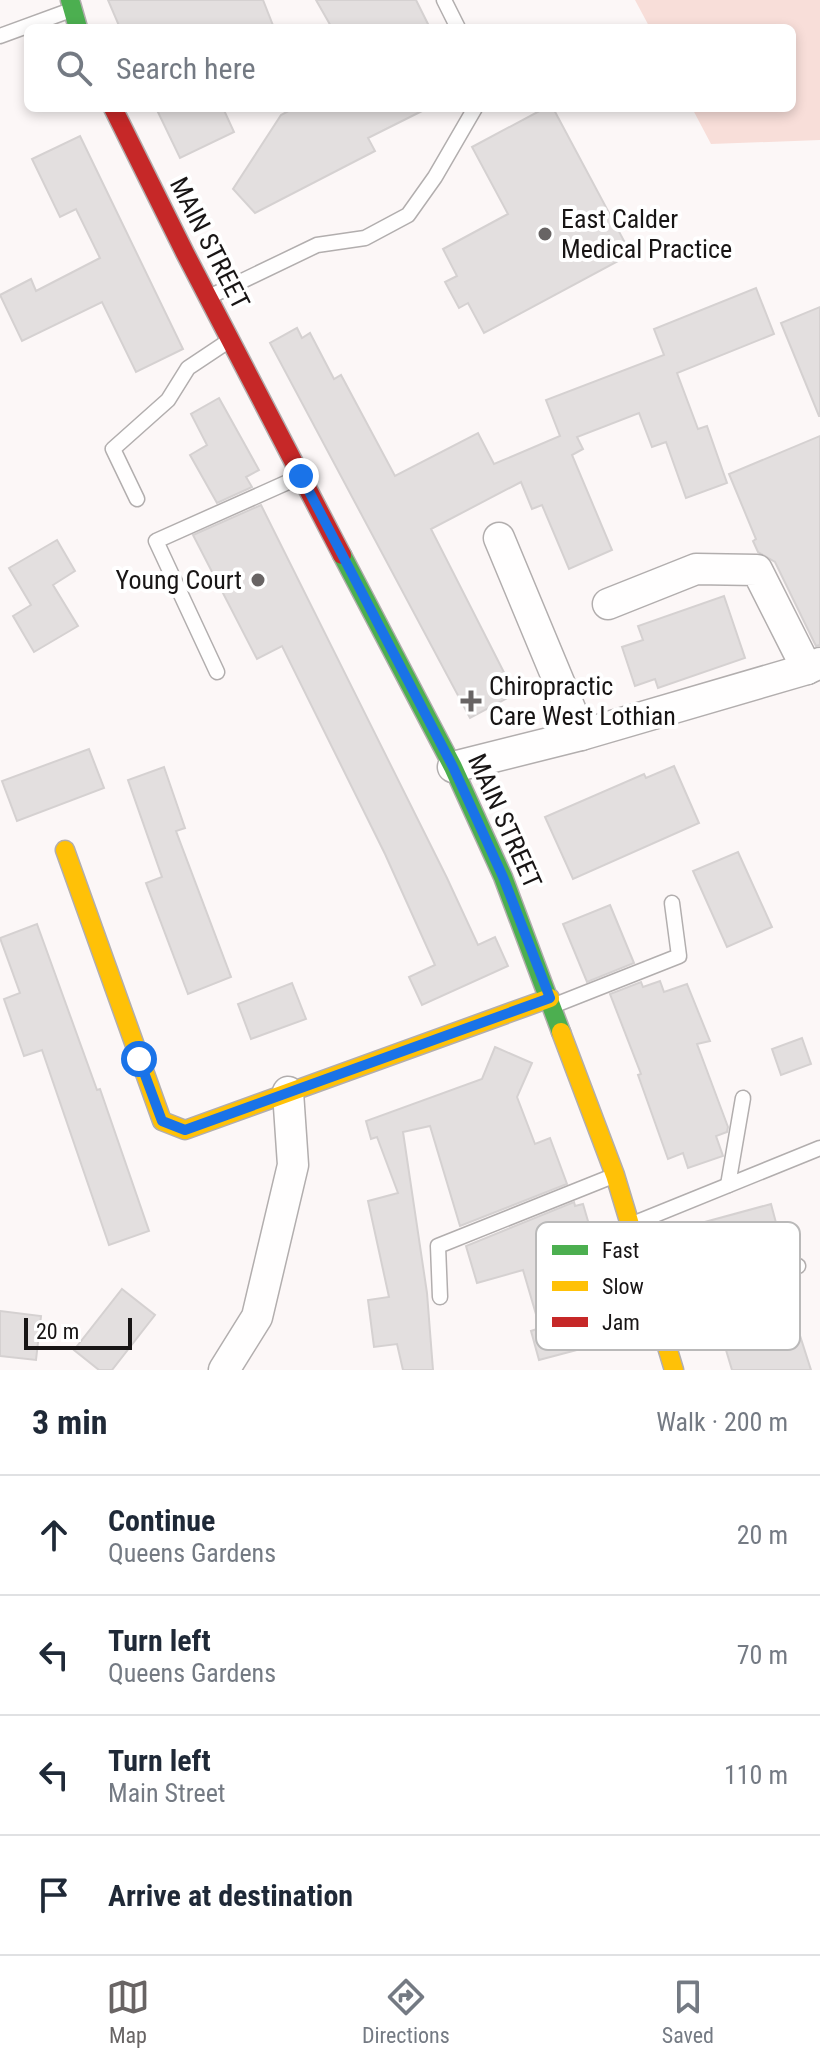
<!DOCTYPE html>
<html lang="en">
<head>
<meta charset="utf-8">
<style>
	:root { --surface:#fff; --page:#f6f6f7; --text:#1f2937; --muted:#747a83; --line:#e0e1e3; --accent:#686464 }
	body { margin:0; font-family:"Roboto Condensed",sans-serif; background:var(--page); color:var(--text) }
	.scale { position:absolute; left:24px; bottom:20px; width:108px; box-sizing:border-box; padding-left:8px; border:4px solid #181515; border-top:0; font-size:22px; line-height:28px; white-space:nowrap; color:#181515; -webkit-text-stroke:6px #fff; paint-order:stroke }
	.stop { position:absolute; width:24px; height:24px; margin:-18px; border:6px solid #1a73e8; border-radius:50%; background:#fff }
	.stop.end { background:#1a73e8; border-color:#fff; box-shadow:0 2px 8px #0008 }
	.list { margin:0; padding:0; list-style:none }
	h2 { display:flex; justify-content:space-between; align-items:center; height:104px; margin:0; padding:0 32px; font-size:34px }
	h2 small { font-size:26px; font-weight:400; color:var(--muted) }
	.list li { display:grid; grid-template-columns:52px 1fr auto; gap:24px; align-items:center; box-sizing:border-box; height:120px; padding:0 32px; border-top:2px solid var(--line) }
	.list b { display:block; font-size:30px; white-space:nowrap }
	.list p { margin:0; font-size:26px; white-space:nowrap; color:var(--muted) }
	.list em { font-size:26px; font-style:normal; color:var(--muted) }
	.icon { flex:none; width:44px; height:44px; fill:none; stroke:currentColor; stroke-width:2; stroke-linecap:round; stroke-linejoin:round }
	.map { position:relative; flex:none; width:820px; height:1370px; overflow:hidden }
	.search { position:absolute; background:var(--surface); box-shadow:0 4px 12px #0003; left:24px; right:24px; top:24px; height:88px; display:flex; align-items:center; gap:20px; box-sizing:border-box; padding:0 28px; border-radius:12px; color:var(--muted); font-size:30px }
	.sheet { height:584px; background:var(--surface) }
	nav { display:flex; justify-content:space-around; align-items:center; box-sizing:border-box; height:112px; border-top:2px solid var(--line); background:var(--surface); font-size:22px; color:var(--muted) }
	nav a { display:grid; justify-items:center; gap:4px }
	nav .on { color:var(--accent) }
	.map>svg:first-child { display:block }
	.green { fill:#f8ded9 }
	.building { fill:#e3dfdf; stroke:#d5d1d1; stroke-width:2 }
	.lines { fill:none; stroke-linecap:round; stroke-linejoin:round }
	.lane-casing { stroke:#b2aeae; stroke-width:17 }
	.street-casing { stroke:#b2aeae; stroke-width:33 }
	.fast-casing { stroke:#b2aeae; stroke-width:21 }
	.slow-casing { stroke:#b2aeae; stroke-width:21 }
	.jam-casing { stroke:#b2aeae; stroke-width:21 }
	.lane { stroke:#fffefe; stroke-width:14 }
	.street { stroke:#fffefe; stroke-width:30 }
	.fast { stroke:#4caf50; stroke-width:18 }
	.slow { stroke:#ffc107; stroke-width:18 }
	.jam { stroke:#c62828; stroke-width:18 }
	.route { stroke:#1a73e8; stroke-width:10 }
	.poi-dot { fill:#686464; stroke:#fff; stroke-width:3 }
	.labels { text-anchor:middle; stroke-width:8; stroke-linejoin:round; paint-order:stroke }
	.poi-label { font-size:26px; fill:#181515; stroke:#fff; text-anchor:start }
	.street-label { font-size:26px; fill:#181515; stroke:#fff }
	.key { fill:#fff; stroke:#bab9b9; stroke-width:2 }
	.key-label { font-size:22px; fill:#181515 }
</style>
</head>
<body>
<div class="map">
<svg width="820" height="1370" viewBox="0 0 820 1370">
	<rect width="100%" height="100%" fill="#fcf7f7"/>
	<polygon class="green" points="635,0 820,0 820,140 711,144 692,108 792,108 792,28 650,28"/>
	<g class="building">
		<polygon points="108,0 263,0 274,28 120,28"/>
		<polygon points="316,0 416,0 430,28 332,28"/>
		<polygon points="156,108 223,108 234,132 180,158"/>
		<polygon points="294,108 428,108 368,138 375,151 255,213 233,189 281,115"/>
		<polygon points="545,108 553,108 631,254 484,333 468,303 459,308 445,282 457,276 443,249 508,214 472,147"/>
		<polygon points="80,136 183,349 136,372 102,302 22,341 0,295 31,279 36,291 100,258 76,209 60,217 32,159"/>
		<polygon points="756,288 774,334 677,373 698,429 707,426 727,483 686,498 666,442 652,447 639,413 577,437 583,449 572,455 612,550 569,569 542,505 532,509 521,482 431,529 515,694 470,718 270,343 297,328 302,338 310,333 334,379 341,375 395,476 478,433 494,464 560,436 546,400 664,355 654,329"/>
		<polygon points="820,307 820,416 819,416 781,323"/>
		<polygon points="219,398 259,470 246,477 252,487 217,503 190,455 207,445 191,414"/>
		<polygon points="820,436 820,645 816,646 775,562 758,552 753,541 756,539 729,474"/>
		<polygon points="261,505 447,878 478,945 495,937 508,966 422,1005 409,977 435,965 385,854 282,646 257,659 193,535"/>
		<polygon points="57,540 75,571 53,585 78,626 34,652 13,616 31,605 9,568"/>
		<polygon points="724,596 745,658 658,688 655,679 635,686 622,647 643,640 638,626"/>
		<polygon points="89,749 104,788 17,821 2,781"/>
		<polygon points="674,766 699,823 573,879 545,817 644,774 646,778"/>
		<polygon points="164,767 185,828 176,831 231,977 188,994 146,883 162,877 128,780"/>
		<polygon points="738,852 772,927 727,947 693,871"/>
		<polygon points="610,905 634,963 587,982 563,924"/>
		<polygon points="37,924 97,1090 100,1089 149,1231 109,1245 42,1050 24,1056 4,999 20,993 0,938"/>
		<polygon points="660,981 664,992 687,984 710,1041 697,1044 728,1127 727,1132 716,1136 723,1156 688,1168 683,1153 668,1159 638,1075 641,1074 610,994 641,982 643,987"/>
		<polygon points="292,983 306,1019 251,1039 238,1004"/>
		<polygon points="802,1038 811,1064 781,1075 772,1049"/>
		<polygon points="495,1047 532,1063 517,1097 535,1144 550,1138 567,1184 460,1226 430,1126 403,1132 427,1293 433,1370 403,1370 397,1344 374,1347 368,1300 389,1297 368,1201 398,1193 377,1137 371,1139 366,1121 482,1079"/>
		<polygon points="574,1202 575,1206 583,1204 622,1338 539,1360 531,1331 540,1328 523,1270 477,1283 466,1246"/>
		<polygon points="771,1204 779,1234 763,1239 770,1263 716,1278 701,1223"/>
		<polygon points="775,1283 786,1319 794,1317 811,1370 732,1370 711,1300"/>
		<polygon points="122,1289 155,1315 112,1370 99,1370 74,1350"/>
		<polygon points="0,1311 41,1316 36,1360 0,1356"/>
	</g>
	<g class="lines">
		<defs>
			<g id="lane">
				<polyline points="444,0 458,28"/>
				<polyline points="0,36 71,10"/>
				<polyline points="213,295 317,245 365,238 408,215 435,177 475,108"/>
				<polyline points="137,499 113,449 168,400 188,368 227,342"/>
				<polyline points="217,672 156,541 297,478"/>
				<polyline points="555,1005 679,956 672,903"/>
				<polyline points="728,1185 743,1098"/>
				<polyline points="635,1223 820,1148"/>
				<polyline points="440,1297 438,1246 613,1176"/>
				<polyline points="659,1304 798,1266"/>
			</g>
			<g id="street">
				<polyline points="499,538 581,735"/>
				<polyline points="608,604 696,569 757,570 807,669"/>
				<polyline points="453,767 581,735 807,669 820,663"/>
				<polyline points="224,1370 257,1317 293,1165 288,1092"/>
			</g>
			<g id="fast">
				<polyline points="70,0 78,28"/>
				<polyline points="342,555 453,767 503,877 561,1032"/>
			</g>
			<g id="slow">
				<polyline points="65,850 162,1121 185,1130 550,998"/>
				<polyline points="561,1032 615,1175 674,1370"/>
			</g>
			<polyline id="jam" points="113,108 185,253 342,555"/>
		</defs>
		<use href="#lane" class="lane-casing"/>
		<use href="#street" class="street-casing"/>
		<use href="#fast" class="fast-casing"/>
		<use href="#slow" class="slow-casing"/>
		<use href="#jam" class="jam-casing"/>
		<use href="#lane" class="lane"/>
		<use href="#street" class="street"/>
		<use href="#fast" class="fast"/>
		<use href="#slow" class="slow"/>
		<use href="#jam" class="jam"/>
	</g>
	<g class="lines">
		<polyline class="route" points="139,1059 162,1121 185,1130 550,998 503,877 453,767 301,476"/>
	</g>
	<g class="poi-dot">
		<circle cx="545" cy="234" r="8"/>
		<circle cx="258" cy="580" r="8"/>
		<path d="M467 689h8v8h8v8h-8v8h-8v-8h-8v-8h8z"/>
	</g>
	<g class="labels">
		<g class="poi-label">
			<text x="561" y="228">East Calder<tspan x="561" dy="30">Medical Practice</tspan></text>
			<text x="242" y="589" text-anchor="end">Young Court</text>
			<text x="489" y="695">Chiropractic<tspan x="489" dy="30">Care West Lothian</tspan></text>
		</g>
		<g class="street-label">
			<text transform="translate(210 243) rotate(63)" y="9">MAIN STREET</text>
			<text transform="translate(505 821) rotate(66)" y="9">MAIN STREET</text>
		</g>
	</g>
	<rect x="536" y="1222" width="264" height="128" rx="12" class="key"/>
	<rect x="552" y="1245" width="36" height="10" fill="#4caf50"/>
	<rect x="552" y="1281" width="36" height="10" fill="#ffc107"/>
	<rect x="552" y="1317" width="36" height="10" fill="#c62828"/>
	<g class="key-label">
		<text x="602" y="1258">Fast</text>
		<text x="602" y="1294">Slow</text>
		<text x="602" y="1330">Jam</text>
	</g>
</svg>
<div class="scale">20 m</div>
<div class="stop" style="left:139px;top:1059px"></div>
<div class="stop end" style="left:301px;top:476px"></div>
<div class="search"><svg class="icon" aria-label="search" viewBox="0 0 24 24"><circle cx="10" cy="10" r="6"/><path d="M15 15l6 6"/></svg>Search here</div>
</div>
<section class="sheet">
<h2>3 min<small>Walk · 200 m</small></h2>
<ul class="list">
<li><svg class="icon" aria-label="ahead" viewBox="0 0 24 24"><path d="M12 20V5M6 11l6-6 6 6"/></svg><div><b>Continue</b><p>Queens Gardens</p></div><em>20 m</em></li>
<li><svg class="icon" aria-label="left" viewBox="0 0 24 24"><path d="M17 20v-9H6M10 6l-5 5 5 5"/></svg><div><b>Turn left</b><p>Queens Gardens</p></div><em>70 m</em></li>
<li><svg class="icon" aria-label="left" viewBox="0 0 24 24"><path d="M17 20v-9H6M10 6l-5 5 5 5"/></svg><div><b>Turn left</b><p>Main Street</p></div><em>110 m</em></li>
<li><svg class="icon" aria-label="arrive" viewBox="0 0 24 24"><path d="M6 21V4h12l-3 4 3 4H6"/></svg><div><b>Arrive at destination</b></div></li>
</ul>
</section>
<nav>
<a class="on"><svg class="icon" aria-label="map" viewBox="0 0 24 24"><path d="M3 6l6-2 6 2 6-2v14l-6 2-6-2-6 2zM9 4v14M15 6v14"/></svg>Map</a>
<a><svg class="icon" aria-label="directions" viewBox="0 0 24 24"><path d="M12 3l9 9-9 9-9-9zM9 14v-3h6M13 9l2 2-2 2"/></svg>Directions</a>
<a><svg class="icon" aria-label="saved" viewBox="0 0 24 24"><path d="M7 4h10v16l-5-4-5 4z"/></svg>Saved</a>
</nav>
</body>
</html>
